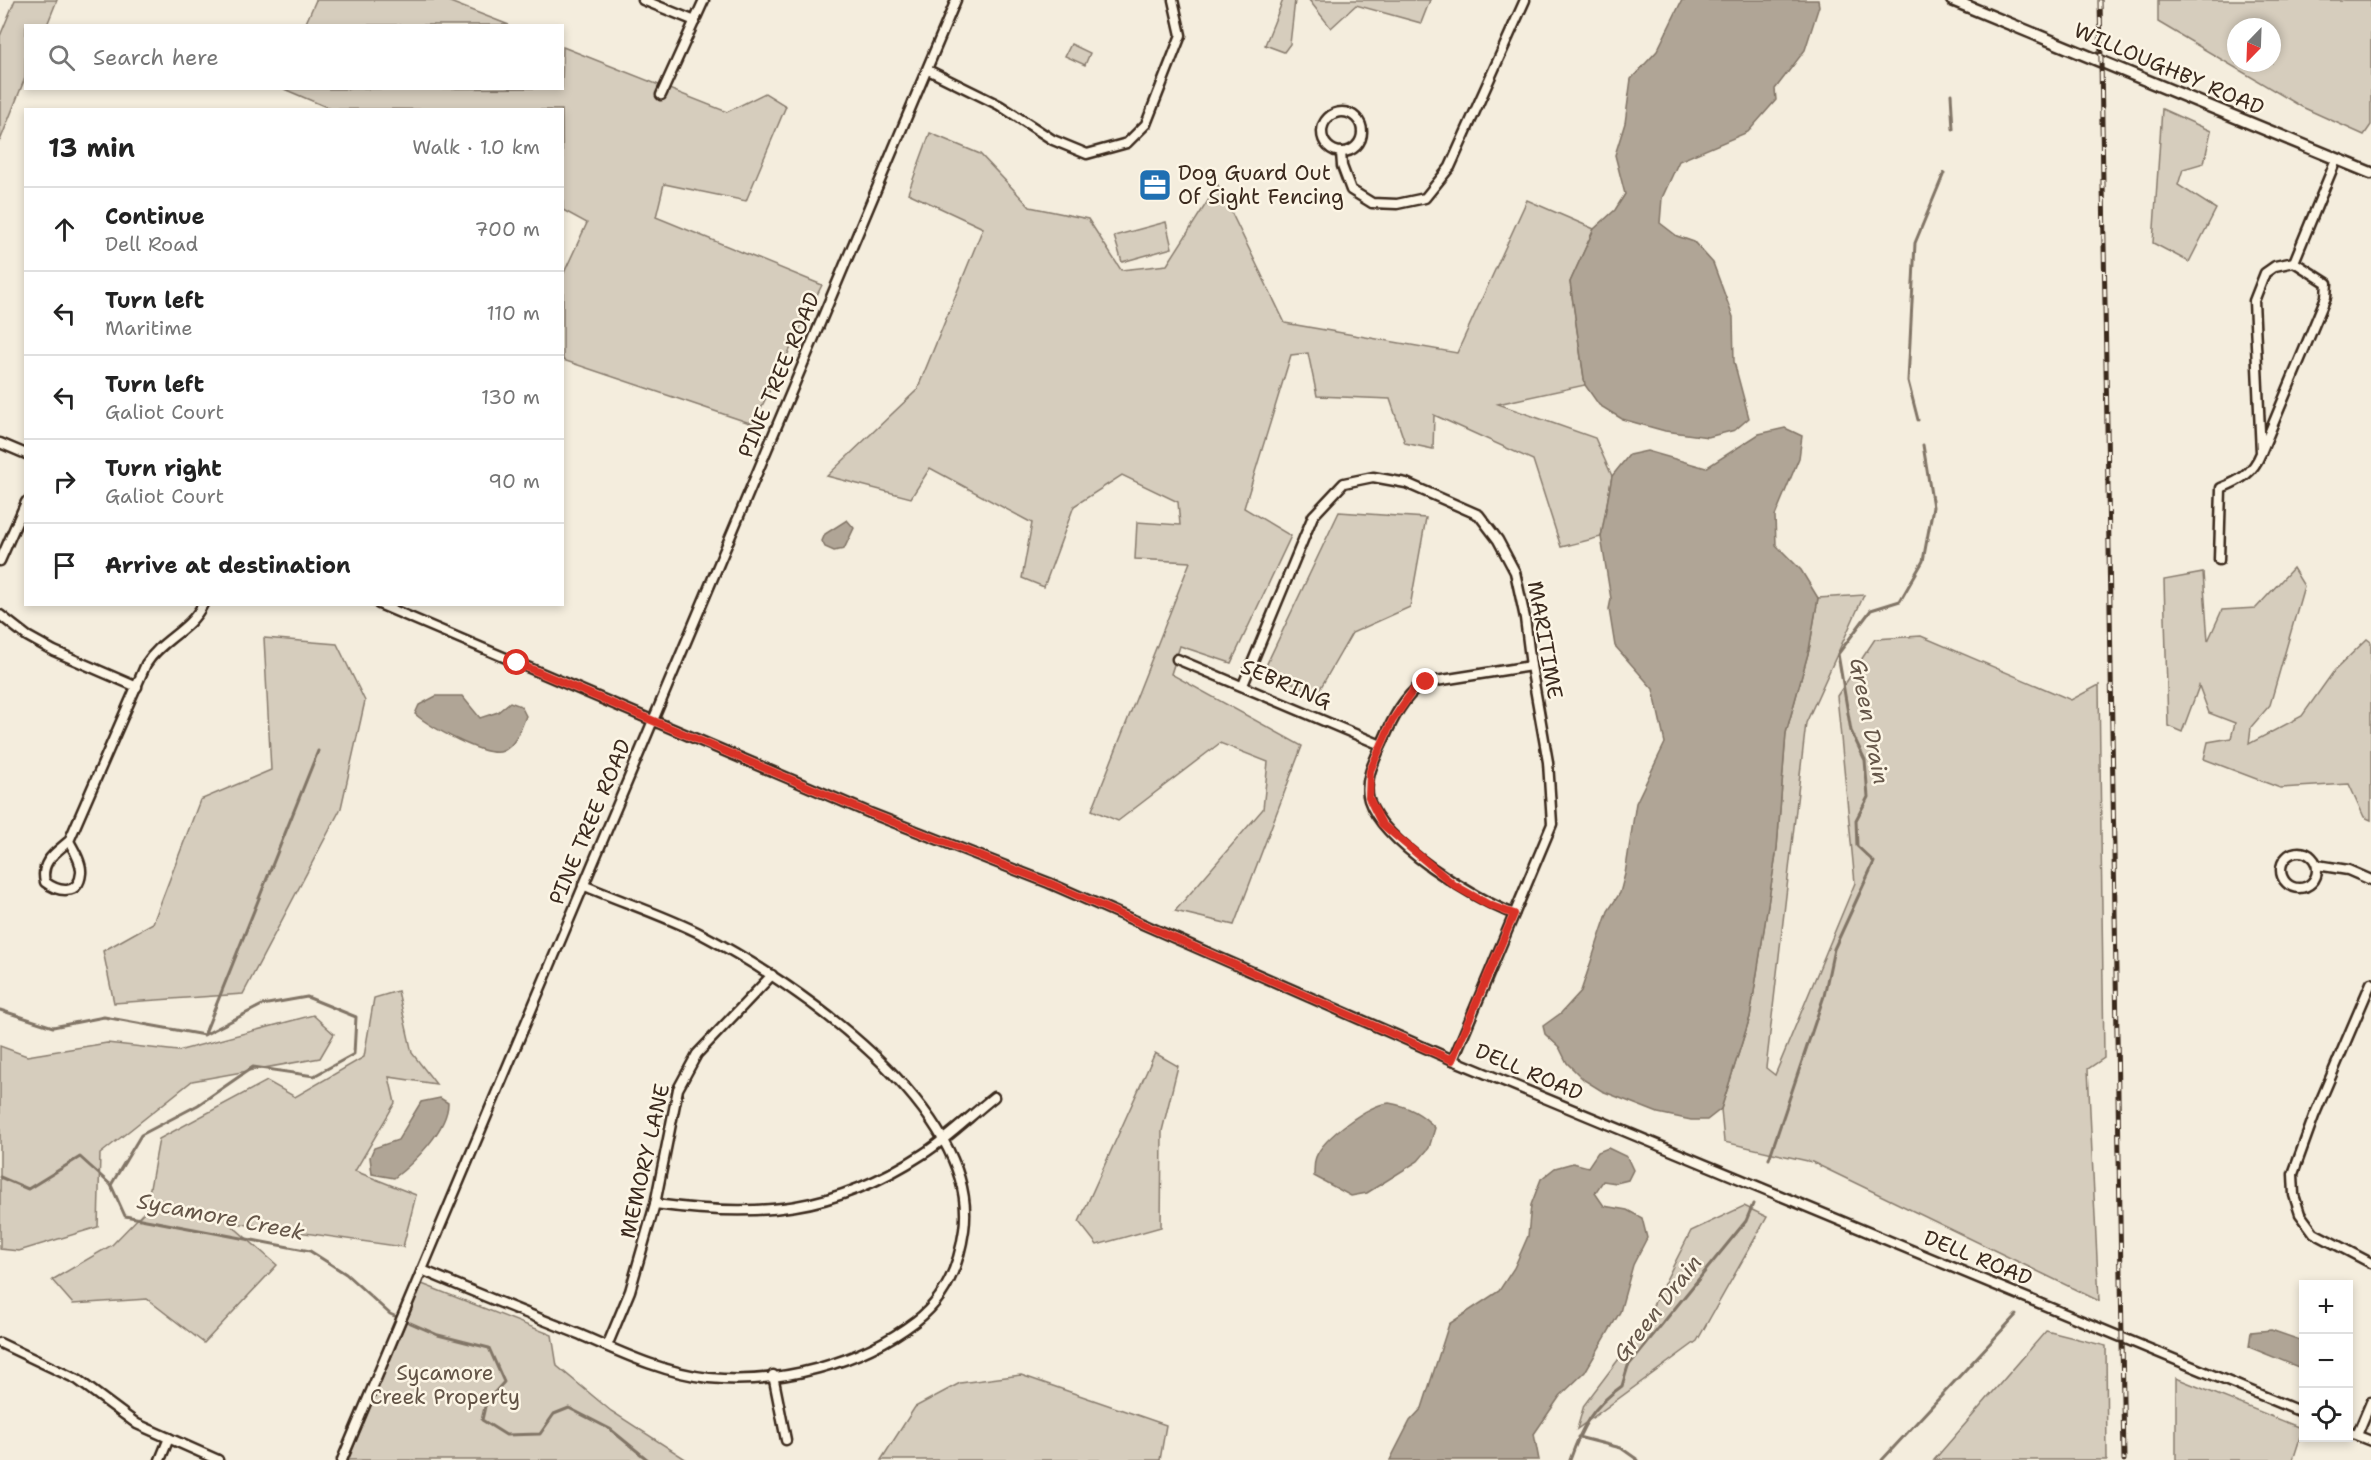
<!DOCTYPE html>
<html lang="en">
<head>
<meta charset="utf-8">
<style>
	:root { --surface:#fff; --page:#f2f2f2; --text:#222; --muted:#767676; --line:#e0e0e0 }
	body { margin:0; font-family:"Shantell Sans",sans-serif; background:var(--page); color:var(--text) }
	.controls { position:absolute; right:18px; bottom:18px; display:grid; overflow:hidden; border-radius:0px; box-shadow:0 3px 9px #0003 }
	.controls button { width:54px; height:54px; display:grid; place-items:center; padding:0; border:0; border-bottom:2px solid var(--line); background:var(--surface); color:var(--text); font:30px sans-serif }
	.compass { position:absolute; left:2227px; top:18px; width:54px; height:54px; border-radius:50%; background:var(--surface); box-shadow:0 3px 9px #0003; rotate:203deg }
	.stop { position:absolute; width:18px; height:18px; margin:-14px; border:4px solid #d93025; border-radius:50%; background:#fff }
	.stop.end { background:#d93025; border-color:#fff; box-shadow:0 2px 6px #0008 }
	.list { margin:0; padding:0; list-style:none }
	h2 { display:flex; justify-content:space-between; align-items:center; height:78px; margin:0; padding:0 24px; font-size:26px }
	h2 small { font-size:20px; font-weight:400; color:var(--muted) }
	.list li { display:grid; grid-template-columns:39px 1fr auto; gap:18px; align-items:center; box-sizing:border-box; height:84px; padding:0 24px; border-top:2px solid var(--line) }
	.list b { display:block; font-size:22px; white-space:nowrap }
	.list p { margin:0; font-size:20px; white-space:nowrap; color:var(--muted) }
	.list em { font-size:20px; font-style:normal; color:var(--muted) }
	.icon { flex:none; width:33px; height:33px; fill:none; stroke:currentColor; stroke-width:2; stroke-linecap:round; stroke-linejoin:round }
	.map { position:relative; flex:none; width:2371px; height:1460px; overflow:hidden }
	.search { position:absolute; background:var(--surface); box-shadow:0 3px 9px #0003; left:24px; top:24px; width:540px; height:66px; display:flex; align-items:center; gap:15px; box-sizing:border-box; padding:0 21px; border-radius:0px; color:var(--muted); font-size:22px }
	.panel { position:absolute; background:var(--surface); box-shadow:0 3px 9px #0003; left:24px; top:108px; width:540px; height:498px; border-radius:0px }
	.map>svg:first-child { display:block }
	.green { fill:#d6cdbd; stroke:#887c6e; stroke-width:1.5; fill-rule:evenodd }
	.water { fill:#b0a596; stroke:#817466; stroke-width:1.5 }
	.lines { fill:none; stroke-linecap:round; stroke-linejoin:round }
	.stream { stroke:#817466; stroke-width:3 }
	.minor-casing { stroke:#3b2a1e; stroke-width:13 }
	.tertiary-casing { stroke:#3b2a1e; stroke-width:15 }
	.minor { stroke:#fcf5e5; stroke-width:8 }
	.tertiary { stroke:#fcf5e5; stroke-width:10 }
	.rail-casing { stroke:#3b2a1e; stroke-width:5 }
	.rail { stroke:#fcf5e5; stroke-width:3; stroke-dasharray:9; stroke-linecap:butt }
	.route { stroke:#d93025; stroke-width:8 }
	.labels { text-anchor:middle; stroke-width:5; stroke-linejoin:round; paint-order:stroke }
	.street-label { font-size:21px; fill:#3b2a1e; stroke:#fcf5e5 }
	.poi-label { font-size:21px; fill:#3b2a1e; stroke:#fcf5e5; text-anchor:start }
	.park-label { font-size:21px; fill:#625346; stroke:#fcf5e5 }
	.water-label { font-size:22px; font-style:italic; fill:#645548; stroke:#fcf5e5 }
</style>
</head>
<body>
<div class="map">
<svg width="2371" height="1460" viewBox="0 0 2371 1460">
	<rect width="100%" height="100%" fill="#f4eddd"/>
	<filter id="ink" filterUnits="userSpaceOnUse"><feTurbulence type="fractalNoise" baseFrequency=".0167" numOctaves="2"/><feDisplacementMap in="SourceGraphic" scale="12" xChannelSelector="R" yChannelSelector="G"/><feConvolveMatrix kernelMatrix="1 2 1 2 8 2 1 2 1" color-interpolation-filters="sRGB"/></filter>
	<g filter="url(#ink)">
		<g class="green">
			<polygon points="15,0 57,0 47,25 26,26 25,78 0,141 0,36"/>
			<polygon points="316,0 445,0 509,25 305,25"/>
			<polygon points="1283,0 1295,0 1290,44 1284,52 1265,45"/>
			<polygon points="1309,0 1430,0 1421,23 1356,5 1331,28"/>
			<path d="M2158,0H2371V125L2364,135L2302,107L2158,22ZM2236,27H2272V63H2236Z"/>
			<polygon points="1071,44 1090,53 1085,65 1065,56"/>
			<polygon points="563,47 727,112 765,93 786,106 746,201 664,184 656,217 822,285 753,424 563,360 563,275 587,223 563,210 562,110 331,109 284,89 562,88"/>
			<polygon points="2162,109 2211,131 2204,163 2183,169 2178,185 2216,209 2189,262 2153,243"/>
			<polygon points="930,133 980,154 1030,207 1088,219 1121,270 1167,265 1218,185 1285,323 1457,353 1527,200 1594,229 1570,282 1585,385 1498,404 1595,438 1612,476 1601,537 1561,547 1533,460 1434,415 1433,449 1405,443 1390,399 1317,396 1308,353 1291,355 1244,508 1291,536 1231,663 1180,646 1171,674 1302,746 1234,925 1175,911 1263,809 1268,762 1220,743 1118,821 1092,810 1190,562 1135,559 1137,522 1180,525 1178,502 1122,475 1074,506 1044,587 1022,578 1032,523 930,468 911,498 827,476 917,390 983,228 908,193"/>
			<polygon points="1166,222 1172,248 1122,262 1114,236"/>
			<polygon points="1339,512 1426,518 1410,607 1352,633 1317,694 1264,670"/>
			<polygon points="2293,568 2304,586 2270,705 2251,727 2249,744 2302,716 2334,671 2367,639 2371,642 2371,820 2364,817 2349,784 2280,788 2204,759 2208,742 2231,738 2235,723 2209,713 2199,686 2182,732 2168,726 2164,580 2203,573 2208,641 2222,610 2256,608"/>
			<polygon points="1864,595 1806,723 1766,1068 1775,1075 1855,883 1837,696 1875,639 1921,636 2071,700 2099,685 2104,1058 2088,1069 2099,1301 1812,1162 1724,1142 1721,1109 1750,1017 1777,848 1786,733 1809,650 1818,598"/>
			<polygon points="264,638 337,644 365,701 341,808 243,994 114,1003 103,951 153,923 200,800 271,770"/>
			<polygon points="398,991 412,1053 436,1084 389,1077 395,1103 355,1171 416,1195 403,1247 228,1222 277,1265 204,1343 147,1299 73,1304 52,1280 112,1245 146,1210 159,1139 267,1081 295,1097 364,1057 374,998"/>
			<polygon points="313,1015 334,1034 320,1058 192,1081 100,1154 98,1227 19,1251 0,1249 0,1046 27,1056 107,1043 178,1051"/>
			<polygon points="1155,1053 1178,1066 1162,1131 1161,1227 1097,1245 1079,1222"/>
			<polygon points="1744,1206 1767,1217 1697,1341 1577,1429 1584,1405 1640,1331 1691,1231"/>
			<polygon points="422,1284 552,1335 557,1366 611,1411 687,1460 348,1460"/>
			<polygon points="2046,1331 2106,1346 2107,1460 1934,1460"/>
			<polygon points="1021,1375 1166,1425 1160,1460 881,1460 915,1407 960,1383"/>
			<polygon points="2176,1378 2303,1429 2293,1460 2176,1460"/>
		</g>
		<g class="water">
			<polygon points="1682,0 1818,0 1819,6 1805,50 1775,89 1776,100 1748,132 1679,161 1662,198 1660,223 1677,236 1694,242 1713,263 1733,317 1734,362 1749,418 1735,430 1708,437 1665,431 1622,419 1599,405 1585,385 1570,282 1594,229 1615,210 1625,194 1615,155 1625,123 1631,79 1657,51"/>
			<polygon points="1785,428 1802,436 1799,458 1775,516 1776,545 1801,570 1818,598 1809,650 1786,733 1777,848 1750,1017 1721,1109 1707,1120 1691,1120 1658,1113 1602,1091 1584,1080 1567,1063 1559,1047 1545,1034 1543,1026 1561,1013 1581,991 1608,911 1620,893 1625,874 1636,803 1665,743 1653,689 1615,646 1609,609 1611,599 1601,537 1612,476 1629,455 1647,451 1706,468 1759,434"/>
			<polygon points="847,520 854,528 844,549 834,551 825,547 822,541 825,534"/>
			<path d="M436,696H462L480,718L498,712L510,702L521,706L526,716C521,728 516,745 503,751C487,759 429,726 415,714L419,705Z"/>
			<path d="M440,1098L448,1103C448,1129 414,1163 394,1178L372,1174L370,1157L374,1148L398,1140L421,1102Z"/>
			<path d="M1389,1103C1407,1106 1423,1114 1435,1128L1429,1148L1418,1161L1367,1193L1351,1196L1314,1176C1314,1170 1314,1162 1316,1157C1324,1137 1368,1105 1389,1103Z"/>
			<polygon points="1608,1148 1627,1157 1633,1170 1628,1180 1616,1183 1603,1181 1595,1193 1604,1206 1627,1210 1642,1218 1647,1238 1633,1265 1620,1312 1585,1372 1560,1396 1534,1434 1539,1460 1390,1460 1410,1421 1422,1408 1449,1324 1499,1291 1514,1268 1528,1236 1531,1205 1541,1179 1555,1168 1573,1163 1588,1167 1598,1152"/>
			<polygon points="2271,1330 2303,1341 2303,1369 2249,1347 2251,1332"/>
		</g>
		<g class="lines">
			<g class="stream">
				<polyline points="1951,94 1953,129"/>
				<polyline points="1918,420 1908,381 1915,243 1944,173"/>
				<polyline points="0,1010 53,1027 104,1017 204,1035 262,1005 307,997 356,1017 354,1054 314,1076 253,1067 198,1105 141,1135 111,1185 125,1216 310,1251 346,1274 390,1314 438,1335 489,1348 504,1382 486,1402 482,1420 506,1435 540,1434 554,1414 569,1408 610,1429 648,1460"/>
				<polyline points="205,1033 318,751"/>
				<polyline points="1769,1159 1824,996 1834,949 1874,862 1857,846 1856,820 1868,797 1865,760 1851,731 1838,654 1871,610 1900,601 1923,561 1933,507 1923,445"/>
				<polyline points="0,1177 28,1189 80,1157 111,1185"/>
				<polyline points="1578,1437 1621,1448 1638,1460"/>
				<path d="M1570,1460C1582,1426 1592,1407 1622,1386L1628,1366L1746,1221L1753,1204"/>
				<polyline points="1882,1460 2016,1315"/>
			</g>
			<defs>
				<g id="minor">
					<polyline points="643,0 695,21"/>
					<polyline points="928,70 999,105 1053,140 1087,154 1127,143 1146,124 1181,35 1173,0"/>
					<polyline points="661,95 704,0"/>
					<circle cx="1342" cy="132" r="20"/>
					<polyline points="1341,152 1342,166 1351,190 1372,203 1397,204 1425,198 1450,167 1525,0"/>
					<polyline points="2294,262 2336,160"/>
					<polyline points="0,443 26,454"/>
					<path d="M2219,560L2221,488C2241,480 2253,473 2261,453L2326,297L2327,283L2294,262L2275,266L2265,273L2254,301L2261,453"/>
					<polyline points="0,561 26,502"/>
					<polyline points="379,604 870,813 1049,883 1453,1060 2304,1413"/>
					<polyline points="0,615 27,636 54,651 137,687"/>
					<polyline points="1177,659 1381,745"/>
					<polyline points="1243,685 1313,516 1344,483 1373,477 1406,483 1479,515 1498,540 1515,572 1525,618 1531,666 1548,762 1552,824 1453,1060"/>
					<path d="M69,841C74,850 82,863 81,873C79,896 58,892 45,882C40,862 55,853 69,841L146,664C162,639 190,631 203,604"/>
					<circle cx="2299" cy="870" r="18"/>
					<polyline points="2317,865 2348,870 2371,880"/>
					<path d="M1514,914C1472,898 1383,843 1369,800C1363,780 1376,757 1384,739C1393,718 1404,697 1423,683L1531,666"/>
					<polyline points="2371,983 2314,1116 2293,1174 2294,1195 2300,1214 2314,1233 2371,1263"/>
					<path d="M655,1204C758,1218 833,1213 923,1154C948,1138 970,1116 994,1097"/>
					<path d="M422,1270C474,1292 528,1314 581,1335C622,1353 664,1373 709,1378C780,1385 860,1364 916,1321C946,1298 959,1266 964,1230C981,1110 795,983 703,935C664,915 622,902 583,885"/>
					<polyline points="0,1343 78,1380 137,1424 218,1460"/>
					<polyline points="607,1346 630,1291 655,1204 678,1089 697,1054 772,975"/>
					<polyline points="773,1375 786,1440"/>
					<polyline points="2348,1432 2371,1441"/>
					<polyline points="2357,1435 2371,1402"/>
					<polyline points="160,1460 169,1438"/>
					<polyline points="342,1460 956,0"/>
				</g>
				<polyline id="tertiary" points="1952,0 2371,173"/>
			</defs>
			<use href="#minor" class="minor-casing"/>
			<use href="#tertiary" class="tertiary-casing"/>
			<use href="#minor" class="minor"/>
			<use href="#tertiary" class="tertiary"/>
			<defs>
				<polyline id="rail" points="2100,0 2124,1460"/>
			</defs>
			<use href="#rail" class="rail-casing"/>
			<use href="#rail" class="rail"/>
		</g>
	</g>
	<g class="lines" filter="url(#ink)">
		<polyline class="route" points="517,663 870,813 1049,883 1452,1060 1514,914 1489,905 1454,885 1382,824 1369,798 1370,771 1392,721 1414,689 1426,682"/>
	</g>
	<defs>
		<symbol id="office-square" viewBox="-11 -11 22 22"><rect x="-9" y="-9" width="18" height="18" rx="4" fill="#1f6fb2" stroke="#fcf5e5"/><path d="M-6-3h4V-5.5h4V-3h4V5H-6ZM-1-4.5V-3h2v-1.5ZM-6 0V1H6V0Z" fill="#fff"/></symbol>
	</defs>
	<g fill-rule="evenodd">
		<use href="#office-square" x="1136" y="166" width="38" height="38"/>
	</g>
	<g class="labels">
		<g class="street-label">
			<text transform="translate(2169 69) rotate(23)" y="7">WILLOUGHBY ROAD</text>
			<text transform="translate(779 375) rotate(-67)" y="7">PINE TREE ROAD</text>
			<text transform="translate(1545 640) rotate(80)" y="7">MARITIME</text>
			<text transform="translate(1286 684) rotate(23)" y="7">SEBRING</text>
			<text transform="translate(590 822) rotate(-67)" y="7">PINE TREE ROAD</text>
			<text transform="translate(1529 1072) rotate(23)" y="7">DELL ROAD</text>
			<text transform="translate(645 1161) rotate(-77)" y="7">MEMORY LANE</text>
			<text transform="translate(1978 1258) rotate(22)" y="7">DELL ROAD</text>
		</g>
		<g class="poi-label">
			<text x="1178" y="180">Dog Guard Out<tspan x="1178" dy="24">Of Sight Fencing</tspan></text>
		</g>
		<g class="park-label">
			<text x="445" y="1380">Sycamore<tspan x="445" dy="24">Creek Property</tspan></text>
		</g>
		<g class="water-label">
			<text transform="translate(1870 721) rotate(79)" y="8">Green Drain</text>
			<text transform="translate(221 1216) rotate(11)" y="8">Sycamore Creek</text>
			<text transform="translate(1657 1308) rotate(-52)" y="8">Green Drain</text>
		</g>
	</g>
</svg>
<div class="controls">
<button>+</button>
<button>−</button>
<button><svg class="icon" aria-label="locate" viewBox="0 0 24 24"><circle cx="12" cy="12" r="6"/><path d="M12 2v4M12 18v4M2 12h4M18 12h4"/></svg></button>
</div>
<svg class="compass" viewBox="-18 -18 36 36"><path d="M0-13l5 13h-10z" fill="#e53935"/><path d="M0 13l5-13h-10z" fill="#767676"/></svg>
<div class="stop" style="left:517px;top:663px"></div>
<div class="stop end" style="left:1426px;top:682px"></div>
<div class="search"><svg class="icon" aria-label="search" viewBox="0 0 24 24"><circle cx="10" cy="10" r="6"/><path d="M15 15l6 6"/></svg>Search here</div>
<section class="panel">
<h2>13 min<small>Walk · 1.0 km</small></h2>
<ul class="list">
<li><svg class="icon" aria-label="ahead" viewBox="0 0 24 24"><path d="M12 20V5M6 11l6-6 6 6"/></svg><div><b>Continue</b><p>Dell Road</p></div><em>700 m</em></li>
<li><svg class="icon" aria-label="left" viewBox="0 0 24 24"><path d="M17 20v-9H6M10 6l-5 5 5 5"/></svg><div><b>Turn left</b><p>Maritime</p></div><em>110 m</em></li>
<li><svg class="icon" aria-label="left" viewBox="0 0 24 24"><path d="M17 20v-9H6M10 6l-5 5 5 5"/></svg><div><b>Turn left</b><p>Galiot Court</p></div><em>130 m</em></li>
<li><svg class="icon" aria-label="right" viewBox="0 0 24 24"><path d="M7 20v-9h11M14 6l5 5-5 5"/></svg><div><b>Turn right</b><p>Galiot Court</p></div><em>90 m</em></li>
<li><svg class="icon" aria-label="arrive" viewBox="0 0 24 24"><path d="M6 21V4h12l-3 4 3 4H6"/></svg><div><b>Arrive at destination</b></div></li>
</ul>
</section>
</div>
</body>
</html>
